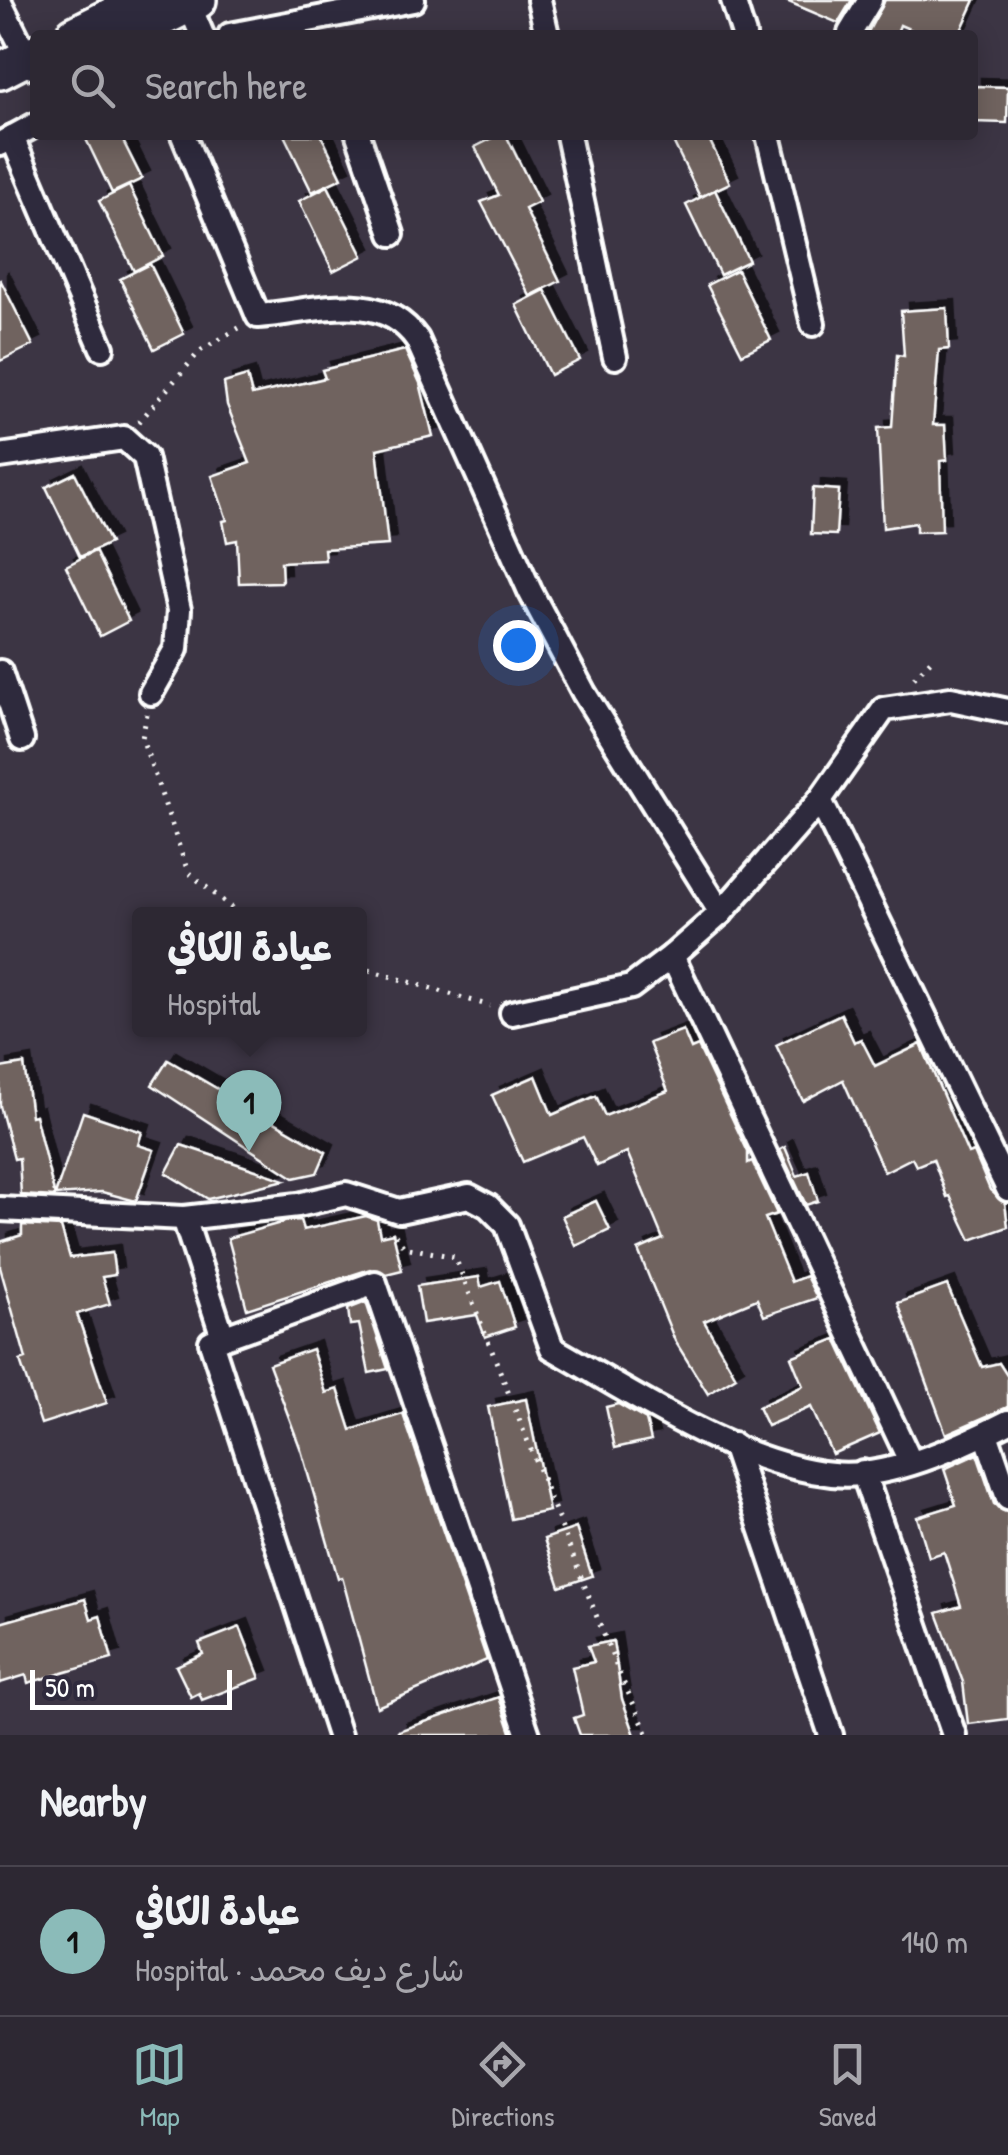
<!DOCTYPE html>
<html lang="en">
<head>
<meta charset="utf-8">
<style>
	:root { --surface:#2d2833; --page:#39343f; --text:#f1f3f6; --muted:#a7a6ac; --line:#48444e; --accent:#8bbbb9 }
	body { margin:0; font-family:"Patrick Hand","Playpen Sans Arabic",sans-serif; background:var(--page); color:var(--text) }
	.scale { position:absolute; left:30px; bottom:25px; width:202px; box-sizing:border-box; padding-left:10px; border:5px solid #fff; border-top:0; font-size:28px; line-height:35px; white-space:nowrap; color:#fff; -webkit-text-stroke:8px #2f2a3d; paint-order:stroke }
	.you { position:absolute; left:518px; top:645px; width:35px; height:35px; margin:-25px; border:8px solid #fff; border-radius:50%; background:#1a73e8; box-shadow:0 0 0 15px #1a73e833 }
	.badge { display:grid; place-items:center; width:65px; height:65px; border-radius:50%; background:var(--accent); color:#111; font-size:32px; font-weight:700 }
	.pin { position:absolute; translate:-50% -82px; filter:drop-shadow(0 2px 5px #0008) }
	.pin::after { content:''; position:absolute; top:52px; width:35px; height:30px; background:inherit; clip-path:polygon(0 0,100% 0,50% 100%) }
	.popup { position:absolute; left:132px; top:907px; width:235px; height:130px; box-sizing:border-box; display:grid; place-content:center; border-radius:10px; background:var(--surface); filter:drop-shadow(0 2px 8px #0005); font-size:32px; white-space:nowrap; color:var(--muted) }
	.popup b { font-size:38px; color:var(--text) }
	.popup::after { content:''; position:absolute; left:50%; top:100%; margin-left:-20px; border:20px solid transparent; border-top-color:var(--surface) }
	.list { margin:0; padding:0; list-style:none }
	h2 { display:flex; justify-content:space-between; align-items:center; height:130px; margin:0; padding:0 40px; font-size:42px }
	h2 small { font-size:32px; font-weight:400; color:var(--muted) }
	.list li { display:grid; grid-template-columns:65px 1fr auto; gap:30px; align-items:center; box-sizing:border-box; height:150px; padding:0 40px; border-top:2px solid var(--line) }
	.list b { display:block; font-size:38px; white-space:nowrap }
	.list p { margin:0; font-size:32px; white-space:nowrap; color:var(--muted) }
	.list em { font-size:32px; font-style:normal; color:var(--muted) }
	.icon { flex:none; width:55px; height:55px; fill:none; stroke:currentColor; stroke-width:2; stroke-linecap:round; stroke-linejoin:round }
	.map { position:relative; flex:none; width:1008px; height:1735px; overflow:hidden }
	.search { position:absolute; background:var(--surface); box-shadow:0 5px 25px #0003; left:30px; right:30px; top:30px; height:110px; display:flex; align-items:center; gap:25px; box-sizing:border-box; padding:0 35px; border-radius:10px; color:var(--muted); font-size:38px }
	.sheet { height:280px; background:var(--surface) }
	nav { display:flex; justify-content:space-around; align-items:center; box-sizing:border-box; height:140px; border-top:2px solid var(--line); background:var(--surface); font-size:28px; color:var(--muted) }
	nav a { display:grid; justify-items:center; gap:5px }
	nav .on { color:var(--accent) }
	.map>svg:first-child { display:block }
	.building { fill:#70635f; stroke:#fff; stroke-width:2.5; filter:url(#shadow) }
	.lines { fill:none; stroke-linecap:round; stroke-linejoin:round }
	.street-casing { stroke:#fff; stroke-width:30 }
	.primary-casing { stroke:#fff; stroke-width:42 }
	.path { stroke:#fff; stroke-width:5; stroke-dasharray:2.5 8; stroke-linecap:butt }
	.street { stroke:#2f2a3d; stroke-width:22 }
	.primary { stroke:#2f2a3d; stroke-width:35 }
</style>
</head>
<body>
<div class="map">
<svg width="1008" height="1735" viewBox="0 0 1008 1735">
	<defs>
		<filter id="shadow"><feDropShadow dx="8" dy="-8" stdDeviation="0" flood-color="#0009"/></filter>
	</defs>
	<rect width="100%" height="100%" fill="#3c3544"/>
	<filter id="ink" filterUnits="userSpaceOnUse"><feTurbulence type="fractalNoise" baseFrequency=".01" numOctaves="2"/><feDisplacementMap in="SourceGraphic" scale="20" xChannelSelector="R" yChannelSelector="G"/><feConvolveMatrix kernelMatrix="1 2 1 2 8 2 1 2 1" color-interpolation-filters="sRGB"/></filter>
	<g filter="url(#ink)">
		<g class="building">
			<polygon points="784,0 852,0 838,23"/>
			<polygon points="885,0 975,0 959,35 923,35 900,25 896,35 867,34"/>
			<polygon points="973,86 1008,87 1007,123 973,122"/>
			<polygon points="84,135 120,135 142,179 112,193"/>
			<polygon points="284,135 321,135 342,178 312,192"/>
			<polygon points="499,135 506,135 539,202 525,209 560,281 530,296 481,202 499,195 475,147"/>
			<polygon points="670,135 707,135 730,183 700,197"/>
			<polygon points="129,186 163,256 134,271 99,201"/>
			<polygon points="328,186 363,256 333,271 299,201"/>
			<polygon points="715,190 749,261 720,275 686,205"/>
			<polygon points="150,264 184,334 154,349 120,279"/>
			<polygon points="737,270 771,340 742,354 707,285"/>
			<polygon points="0,279 33,345 0,361"/>
			<polygon points="545,290 580,360 550,375 516,305"/>
			<polygon points="947,308 949,349 939,350 933,425 945,425 947,460 940,461 942,531 916,532 916,523 883,528 878,428 892,427 897,355 904,356 901,311"/>
			<polygon points="405,350 420,383 433,436 377,449 388,545 324,549 325,560 281,562 282,582 239,583 237,540 227,542 223,521 227,520 212,476 250,463 227,405 224,383 247,376 252,395 325,378 322,370"/>
			<polygon points="75,473 110,543 80,557 46,487"/>
			<polygon points="813,488 839,490 836,535 811,534"/>
			<polygon points="95,551 129,621 100,636 66,566"/>
			<polygon points="841,1014 854,1042 861,1039 875,1066 921,1044 968,1154 974,1152 990,1190 1005,1203 1008,1227 971,1240 950,1196 947,1197 933,1159 916,1166 912,1158 884,1172 843,1080 803,1101 776,1045"/>
			<polygon points="683,1030 691,1049 698,1046 748,1152 748,1163 752,1161 777,1214 765,1218 791,1282 806,1276 817,1298 764,1316 757,1299 704,1321 736,1377 708,1394 675,1341 638,1250 663,1239 627,1152 597,1166 583,1137 523,1162 492,1095 536,1076 552,1115 596,1096 605,1116 668,1091 649,1043"/>
			<polygon points="168,1060 326,1152 317,1173 294,1178 152,1085"/>
			<polygon points="24,1064 31,1116 35,1115 55,1197 21,1195 19,1158 14,1159 0,1106 0,1068"/>
			<polygon points="83,1112 142,1132 138,1145 154,1150 136,1201 102,1192 55,1195"/>
			<polygon points="181,1145 285,1180 208,1199 166,1173"/>
			<polygon points="785,1147 797,1176 809,1172 818,1201 806,1205 780,1150"/>
			<polygon points="596,1201 610,1230 576,1246 562,1216"/>
			<polygon points="366,1216 377,1220 380,1236 393,1233 402,1270 386,1274 370,1269 247,1309 228,1238 288,1221 300,1220 303,1230"/>
			<polygon points="22,1225 61,1227 70,1258 112,1253 115,1275 102,1277 110,1304 77,1314 107,1403 41,1424 20,1361 26,1359 0,1267 0,1242 22,1235"/>
			<polygon points="479,1277 481,1287 500,1281 515,1327 485,1337 477,1315 423,1323 417,1286"/>
			<polygon points="947,1285 982,1367 999,1363 1008,1377 1008,1407 946,1434 898,1303"/>
			<polygon points="366,1302 388,1369 369,1373 359,1324 350,1325 348,1309"/>
			<polygon points="836,1339 880,1433 832,1454 811,1407 767,1426 758,1407 803,1386 791,1357"/>
			<polygon points="312,1349 326,1393 338,1389 351,1430 403,1414 487,1660 377,1707 342,1577 338,1578 301,1450 269,1364"/>
			<polygon points="526,1399 549,1511 511,1519 488,1407"/>
			<polygon points="618,1404 646,1420 651,1440 615,1448 606,1407"/>
			<polygon points="977,1454 994,1504 1008,1513 1008,1719 968,1724 963,1682 937,1613 961,1606 944,1552 929,1557 917,1517 956,1505 944,1469"/>
			<polygon points="576,1528 592,1576 560,1587 544,1539"/>
			<polygon points="85,1599 91,1619 100,1616 112,1659 28,1683 26,1675 0,1683 0,1623"/>
			<polygon points="240,1627 260,1678 202,1700 199,1693 191,1697 176,1666 203,1654 199,1643"/>
			<polygon points="613,1641 622,1699 635,1735 580,1735 574,1718 583,1715 572,1667 594,1662 588,1646"/>
			<polygon points="499,1697 512,1735 399,1735 398,1731"/>
		</g>
		<g class="lines">
			<defs>
				<g id="street">
					<polyline points="187,0 202,35"/>
					<polyline points="539,0 547,35"/>
					<polyline points="733,0 744,35"/>
					<polyline points="0,3 32,67"/>
					<polyline points="850,33 870,0"/>
					<polyline points="230,35 413,0"/>
					<path d="M183,135L258,316C313,312 380,287 417,339L530,591L584,693L721,913"/>
					<polyline points="358,135 392,234"/>
					<polyline points="568,135 615,357"/>
					<polyline points="768,135 813,324"/>
					<polyline points="12,137 102,348"/>
					<polyline points="0,144 35,125"/>
					<polyline points="0,456 124,438 145,457 179,610 176,649 151,693"/>
					<polyline points="0,672 22,739"/>
					<polyline points="820,800 1008,1189"/>
					<polyline points="672,956 910,1461"/>
					<polyline points="512,1013 631,987 672,956 721,913 820,800 884,709 951,699 1008,711"/>
					<path d="M0,1209L184,1218L298,1205L346,1194L399,1211L469,1196L488,1206L507,1225L552,1348C634,1394 736,1464 832,1474C888,1480 959,1447 1008,1422"/>
					<polyline points="184,1218 223,1337"/>
					<polyline points="986,1434 1008,1498"/>
					<polyline points="733,1445 831,1735"/>
					<polyline points="863,1472 954,1735"/>
					<polyline points="339,1735 211,1342 375,1283 528,1735"/>
				</g>
				<g id="primary">
					<polyline points="74,35 143,0"/>
					<polyline points="127,35 198,0"/>
					<polyline points="0,71 35,53"/>
				</g>
			</defs>
			<use href="#street" class="street-casing"/>
			<use href="#primary" class="primary-casing"/>
			<g class="path">
				<polyline points="139,422 200,351 239,328"/>
				<polyline points="914,678 934,657"/>
				<polyline points="147,714 142,738 188,872 239,914"/>
				<polyline points="359,967 490,1006"/>
				<polyline points="395,1235 404,1247 455,1257 619,1673 648,1735"/>
			</g>
			<use href="#street" class="street"/>
			<use href="#primary" class="primary"/>
		</g>
	</g>
</svg>
<div class="scale">50 m</div>
<div class="you"></div>
<div class="pin badge" style="left:249px;top:1152px">1</div>
<div class="popup"><b>عيادة الكافي</b>Hospital</div>
<div class="search"><svg class="icon" aria-label="search" viewBox="0 0 24 24"><circle cx="10" cy="10" r="6"/><path d="M15 15l6 6"/></svg>Search here</div>
</div>
<section class="sheet">
<h2>Nearby<small></small></h2>
<ul class="list">
<li><span class="badge">1</span><div><b>عيادة الكافي</b><p>Hospital · شارع ديف محمد</p></div><em>140 m</em></li>
</ul>
</section>
<nav>
<a class="on"><svg class="icon" aria-label="map" viewBox="0 0 24 24"><path d="M3 6l6-2 6 2 6-2v14l-6 2-6-2-6 2zM9 4v14M15 6v14"/></svg>Map</a>
<a><svg class="icon" aria-label="directions" viewBox="0 0 24 24"><path d="M12 3l9 9-9 9-9-9zM9 14v-3h6M13 9l2 2-2 2"/></svg>Directions</a>
<a><svg class="icon" aria-label="saved" viewBox="0 0 24 24"><path d="M7 4h10v16l-5-4-5 4z"/></svg>Saved</a>
</nav>
</body>
</html>
